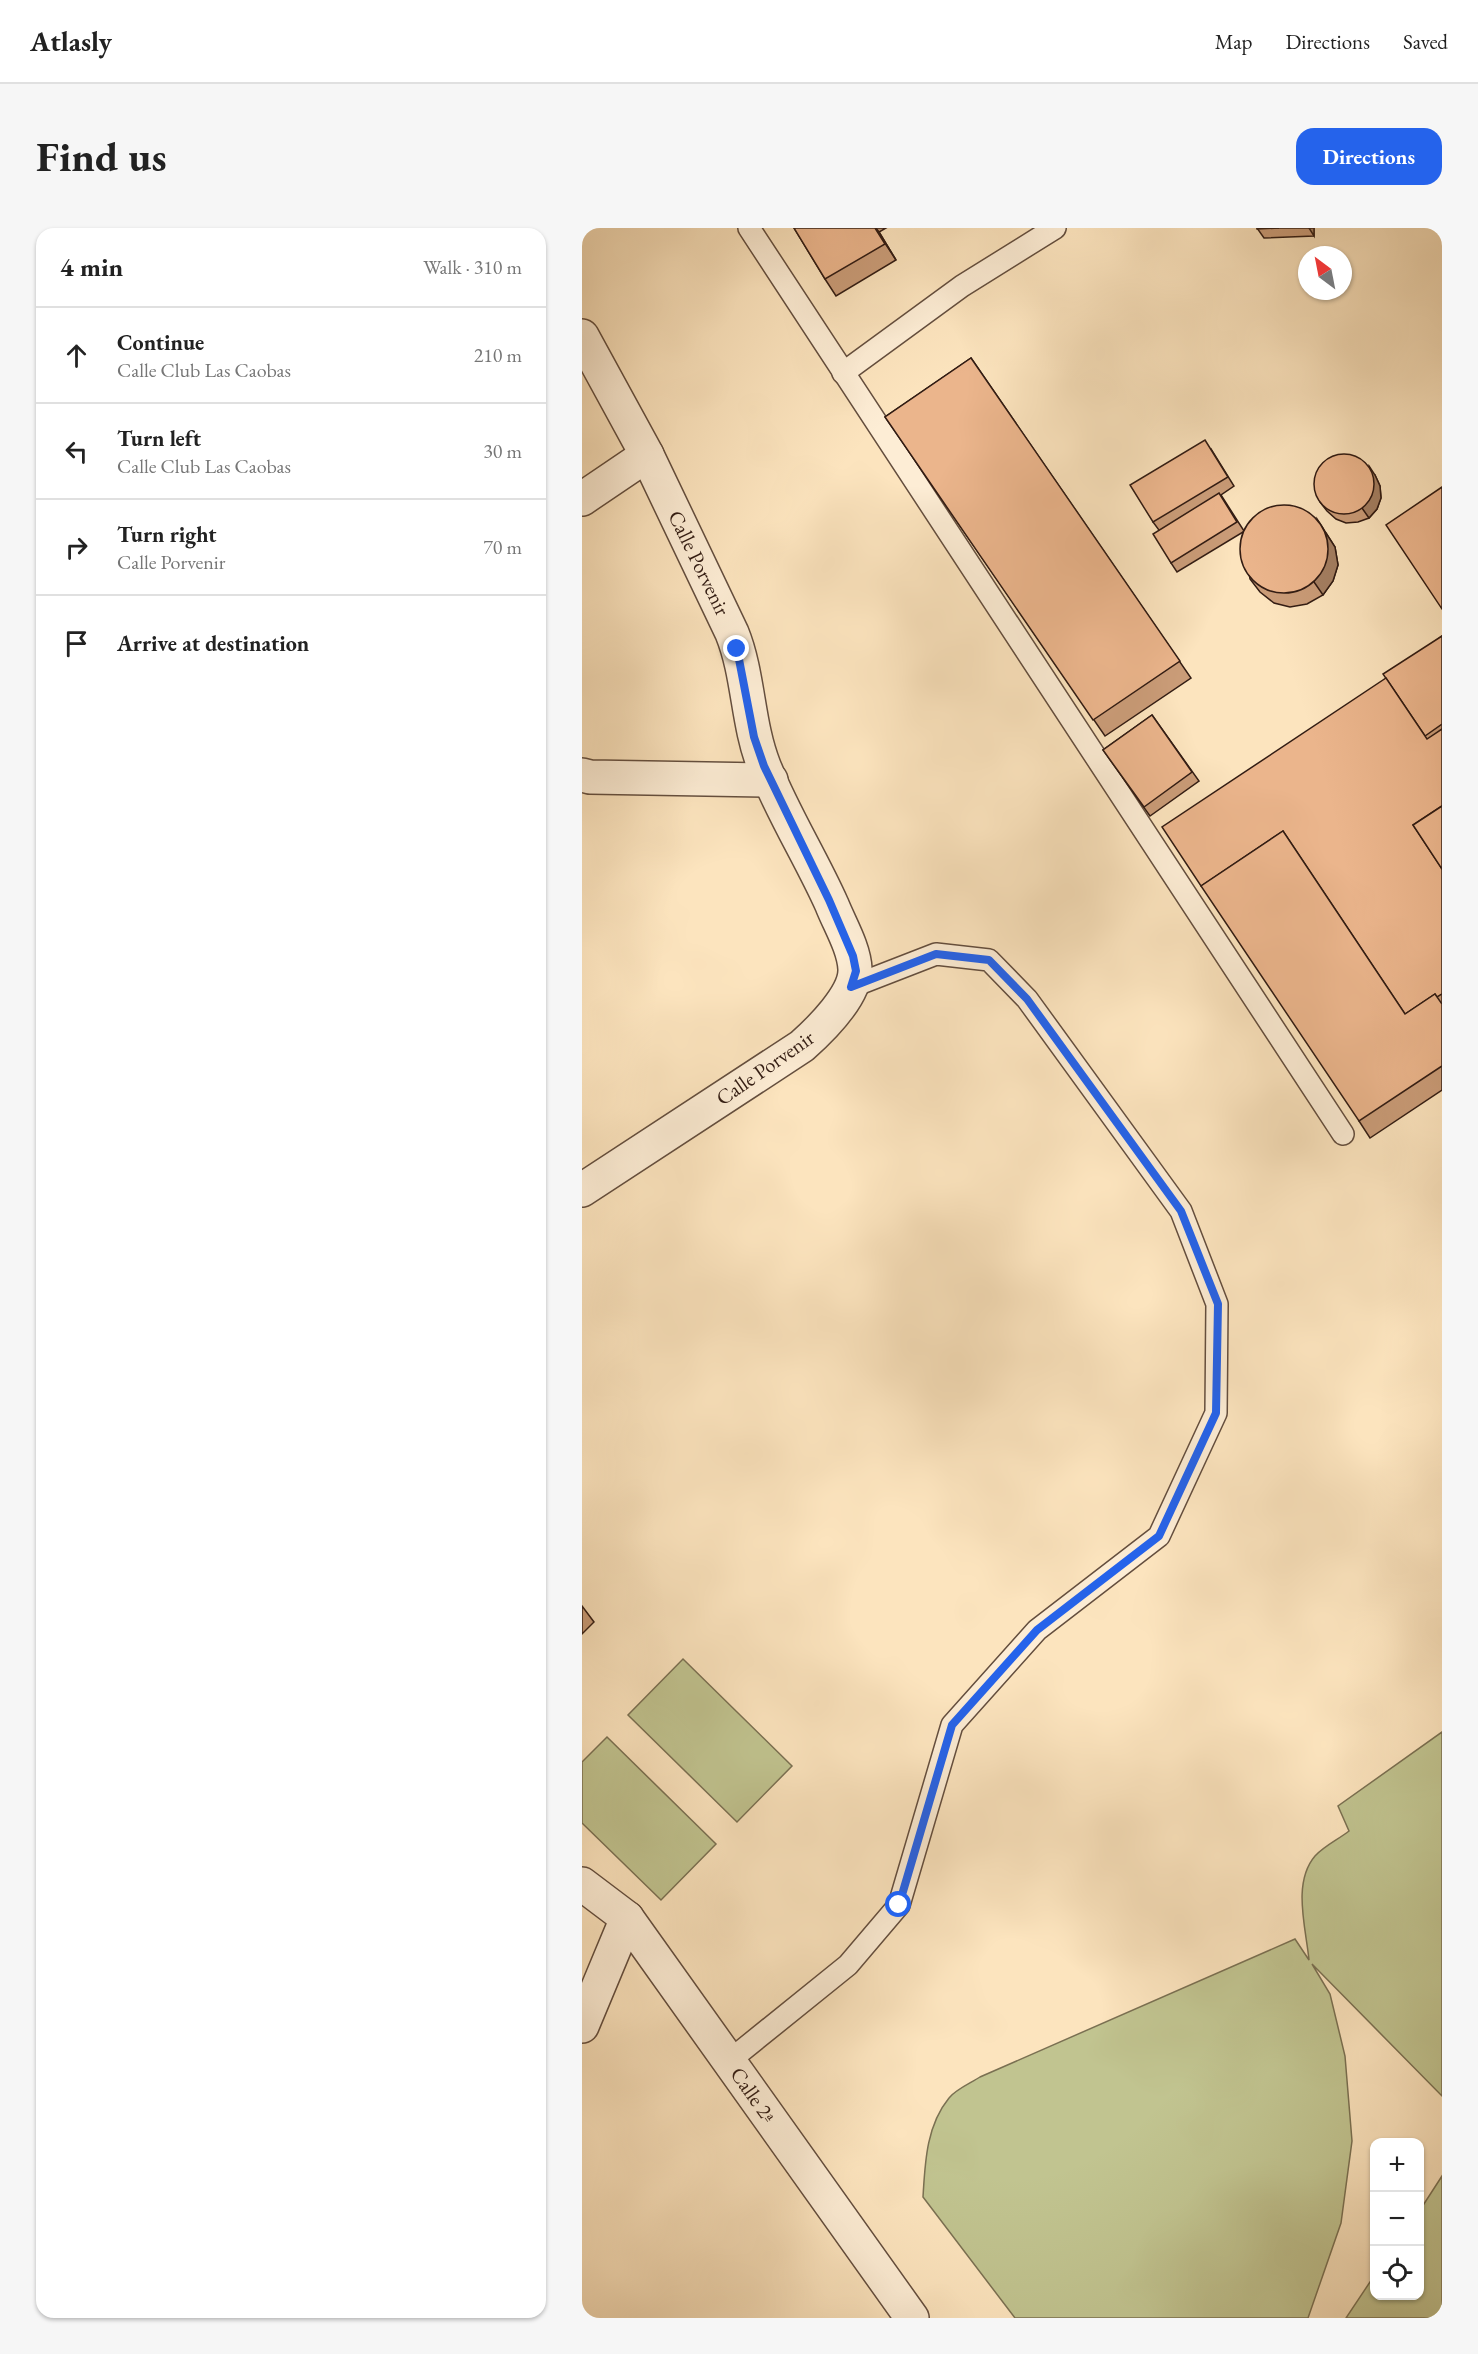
<!DOCTYPE html>
<html lang="en">
<head>
<meta charset="utf-8">
<style>
	:root { --surface:#fff; --page:#f6f6f6; --text:#222; --muted:#767676; --line:#e0e0e0; --accent:#2563eb }
	body { margin:0; font-family:"EB Garamond",serif; background:var(--page); color:var(--text) }
	.controls { position:absolute; right:18px; bottom:18px; display:grid; overflow:hidden; border-radius:12px; box-shadow:0 2px 4px #0004 }
	.controls button { width:54px; height:54px; display:grid; place-items:center; padding:0; border:0; border-bottom:2px solid var(--line); background:var(--surface); color:var(--text); font:30px sans-serif }
	.compass { position:absolute; left:716px; top:18px; width:54px; height:54px; border-radius:50%; background:var(--surface); box-shadow:0 2px 4px #0004; rotate:328deg }
	.stop { position:absolute; width:18px; height:18px; margin:-14px; border:4px solid #2563eb; border-radius:50%; background:#fff }
	.stop.end { background:#2563eb; border-color:#fff; box-shadow:0 2px 6px #0008 }
	.list { margin:0; padding:0; list-style:none }
	h2 { display:flex; justify-content:space-between; align-items:center; height:78px; margin:0; padding:0 24px; font-size:26px }
	h2 small { font-size:20px; font-weight:400; color:var(--muted) }
	.list li { display:grid; grid-template-columns:39px 1fr auto; gap:18px; align-items:center; box-sizing:border-box; height:96px; padding:0 24px; border-top:2px solid var(--line) }
	.list b { display:block; font-size:22px; white-space:nowrap }
	.list p { margin:0; font-size:20px; white-space:nowrap; color:var(--muted) }
	.list em { font-size:20px; font-style:normal; color:var(--muted) }
	.icon { flex:none; width:33px; height:33px; fill:none; stroke:currentColor; stroke-width:2; stroke-linecap:round; stroke-linejoin:round }
	.map { position:relative; flex:none; width:860px; height:2090px; overflow:hidden; border-radius:18px }
	header { display:flex; align-items:center; gap:36px; box-sizing:border-box; height:84px; padding:0 30px; background:var(--surface); border-bottom:2px solid var(--line) }
	header strong { font-size:28px }
	nav { display:flex; gap:33px; margin-inline-start:auto; font-size:21px }
	.intro { display:flex; align-items:center; justify-content:space-between; box-sizing:border-box; height:144px; padding:0 36px }
	h1 { margin:0; font-size:42px }
	.button { padding:15px 27px; border-radius:18px; background:var(--accent); color:#fff; font-size:21px; font-weight:700 }
	main { display:flex; gap:36px; padding:0 36px }
	aside { flex:1; background:var(--surface); border-radius:18px; box-shadow:0 2px 4px #0004 }
	.map>svg:first-child { display:block }
	.green { fill:#c1c490; stroke:#7a7052; stroke-width:1.5 }
	.lines { fill:none; stroke-linecap:round; stroke-linejoin:round }
	.lane-casing { stroke:#644e3e; stroke-width:24 }
	.street-casing { stroke:#644e3e; stroke-width:36 }
	.lane { stroke:#fdedd5; stroke-width:21 }
	.street { stroke:#fdedd5; stroke-width:33 }
	.wall { fill:#ca9c78; stroke:#321c13; stroke-width:1.5 }
	.shaded-wall { fill:#a47f62; stroke:#321c13; stroke-width:1.5 }
	.building { fill:#ebb58c; stroke:#321c13; stroke-width:1.5 }
	.route { stroke:#2563eb; stroke-width:8 }
	.labels { text-anchor:middle; stroke-width:4.5; stroke-linejoin:round; paint-order:stroke }
	.street-label { font-size:21px; fill:#321c13; stroke:#fdedd5 }
</style>
</head>
<body>
<header>
<strong>Atlasly</strong>
<nav><a>Map</a><a>Directions</a><a>Saved</a></nav>
</header>
<div class="intro"><h1>Find us</h1><a class="button">Directions</a></div>
<main>
<aside>
<h2>4 min<small>Walk · 310 m</small></h2>
<ul class="list">
<li><svg class="icon" aria-label="ahead" viewBox="0 0 24 24"><path d="M12 20V5M6 11l6-6 6 6"/></svg><div><b>Continue</b><p>Calle Club Las Caobas</p></div><em>210 m</em></li>
<li><svg class="icon" aria-label="left" viewBox="0 0 24 24"><path d="M17 20v-9H6M10 6l-5 5 5 5"/></svg><div><b>Turn left</b><p>Calle Club Las Caobas</p></div><em>30 m</em></li>
<li><svg class="icon" aria-label="right" viewBox="0 0 24 24"><path d="M7 20v-9h11M14 6l5 5-5 5"/></svg><div><b>Turn right</b><p>Calle Porvenir</p></div><em>70 m</em></li>
<li><svg class="icon" aria-label="arrive" viewBox="0 0 24 24"><path d="M6 21V4h12l-3 4 3 4H6"/></svg><div><b>Arrive at destination</b></div></li>
</ul>
</aside>
<div class="map">
<svg width="860" height="2090" viewBox="0 0 860 2090">
	<rect width="100%" height="100%" fill="#fce4be"/>
	<filter id="stains"><feTurbulence type="fractalNoise" baseFrequency=".00333" numOctaves="4"/><feColorMatrix values="0 0 0 0 .2 0 0 0 0 .09 0 0 0 0 .02 0 0 0 .5 -.17"/></filter>
	<radialGradient id="worn" r=".72"><stop offset=".6" stop-color="#630" stop-opacity="0"/><stop offset="1" stop-color="#630" stop-opacity=".3"/></radialGradient>
	<g class="green">
		<polygon points="101,1431 210,1538 155,1594 46,1487"/>
		<path d="M860,1504V1868L730,1736L748,1766L763,1828L770,1913L759,1995L726,2090H433L341,1969C343,1936 344,1898 367,1870C374,1861 389,1855 398,1849L713,1711L727,1732C724,1700 710,1655 733,1628C742,1618 757,1611 767,1603L756,1578Z"/>
		<polygon points="25,1509 134,1616 79,1672 0,1595 0,1534"/>
		<polygon points="860,1948 860,2090 764,2090 792,2048 792,2068 838,2068 838,1982"/>
	</g>
	<g class="lines">
		<defs>
			<g id="lane">
				<polyline points="167,0 761,906"/>
				<polyline points="261,145 380,58 473,0"/>
				<polyline points="147,1833 266,1737 317,1677 370,1497 455,1402 577,1308 634,1185 635,1076 599,983 445,771 407,732 354,726 269,759"/>
			</g>
			<g id="street">
				<path d="M0,108L65,227L150,405C167,447 165,495 182,538C201,586 229,630 250,677C258,697 272,720 273,741C274,767 238,802 220,818L0,962"/>
				<polyline points="0,271 65,227"/>
				<polyline points="0,547 8,549 189,552"/>
				<polyline points="0,1656 45,1690 330,2090"/>
				<polyline points="0,1798 45,1690"/>
			</g>
		</defs>
		<use href="#lane" class="lane-casing"/>
		<use href="#street" class="street-casing"/>
		<use href="#lane" class="lane"/>
		<use href="#street" class="street"/>
	</g>
	<g class="wall">
		<polygon points="212,0 304,0 297,4 314,32 254,68 243,51"/>
		<polygon points="675,0 732,0 732,8 682,10"/>
		<polygon points="389,130 609,450 523,508 303,189"/>
		<polygon points="629,221 652,258 639,267 662,303 744,305 753,319 756,337 751,353 741,367 725,376 708,379 692,375 678,364 668,351 661,304 595,344 589,335 577,302 571,294"/>
		<polygon points="793,247 798,258 799,270 795,281 787,290 776,294 764,295 754,291 745,283 738,274"/>
		<polygon points="860,408 860,862 788,910 777,893 804,450"/>
		<polygon points="570,487 617,553 568,588 521,522"/>
		<polygon points="0,1378 12,1394 0,1406"/>
	</g>
	<g class="shaded-wall">
		<polygon points="293,0 294,0 297,4 314,32"/>
		<polygon points="727,0 732,0 732,8"/>
		<polygon points="787,238 793,247 798,258 799,270 795,281 787,290 780,280"/>
		<polygon points="735,291 753,319 756,337 751,353 741,367 732,354"/>
	</g>
	<g class="building">
		<polygon points="212,0 293,0 303,16 243,51"/>
		<polygon points="675,0 697,0 675,1"/>
		<polygon points="389,130 598,433 511,492 303,189"/>
		<polygon points="623,212 646,249 571,294 548,257"/>
		<circle cx="762" cy="256" r="30"/>
		<polygon points="860,259 860,381 804,297"/>
		<polygon points="637,265 655,294 589,335 571,306"/>
		<circle cx="702" cy="321" r="44"/>
		<polygon points="860,408 860,496 843,508 801,446"/>
		<polygon points="804,450 845,511 860,501 860,578 831,597 860,641 860,766 855,769 853,766 823,786 701,603 619,658 580,599"/>
		<polygon points="570,487 610,544 562,579 521,522"/>
		<polygon points="860,578 860,641 831,597"/>
		<polygon points="701,603 823,786 853,766 860,776 860,838 777,893 619,658"/>
	</g>
	<g class="lines">
		<polyline class="route" points="155,421 172,509 182,538 247,672 271,728 274,743 269,759 354,726 407,732 445,771 599,983 636,1076 634,1185 577,1308 455,1402 370,1497 317,1677"/>
	</g>
	<g class="labels">
		<g class="street-label">
			<text transform="translate(117 335) rotate(64)" y="7">Calle Porvenir</text>
			<text transform="translate(183 840) rotate(-35)" y="7">Calle Porvenir</text>
			<text transform="translate(171 1867) rotate(55)" y="7">Calle 2ª</text>
		</g>
	</g>
	<rect width="100%" height="100%" filter="url(#stains)"/>
	<rect width="100%" height="100%" fill="url(#worn)"/>
</svg>
<div class="controls">
<button>+</button>
<button>−</button>
<button><svg class="icon" aria-label="locate" viewBox="0 0 24 24"><circle cx="12" cy="12" r="6"/><path d="M12 2v4M12 18v4M2 12h4M18 12h4"/></svg></button>
</div>
<svg class="compass" viewBox="-18 -18 36 36"><path d="M0-13l5 13h-10z" fill="#e53935"/><path d="M0 13l5-13h-10z" fill="#767676"/></svg>
<div class="stop" style="left:317px;top:1677px"></div>
<div class="stop end" style="left:155px;top:421px"></div>
</div>
</main>
</body>
</html>
